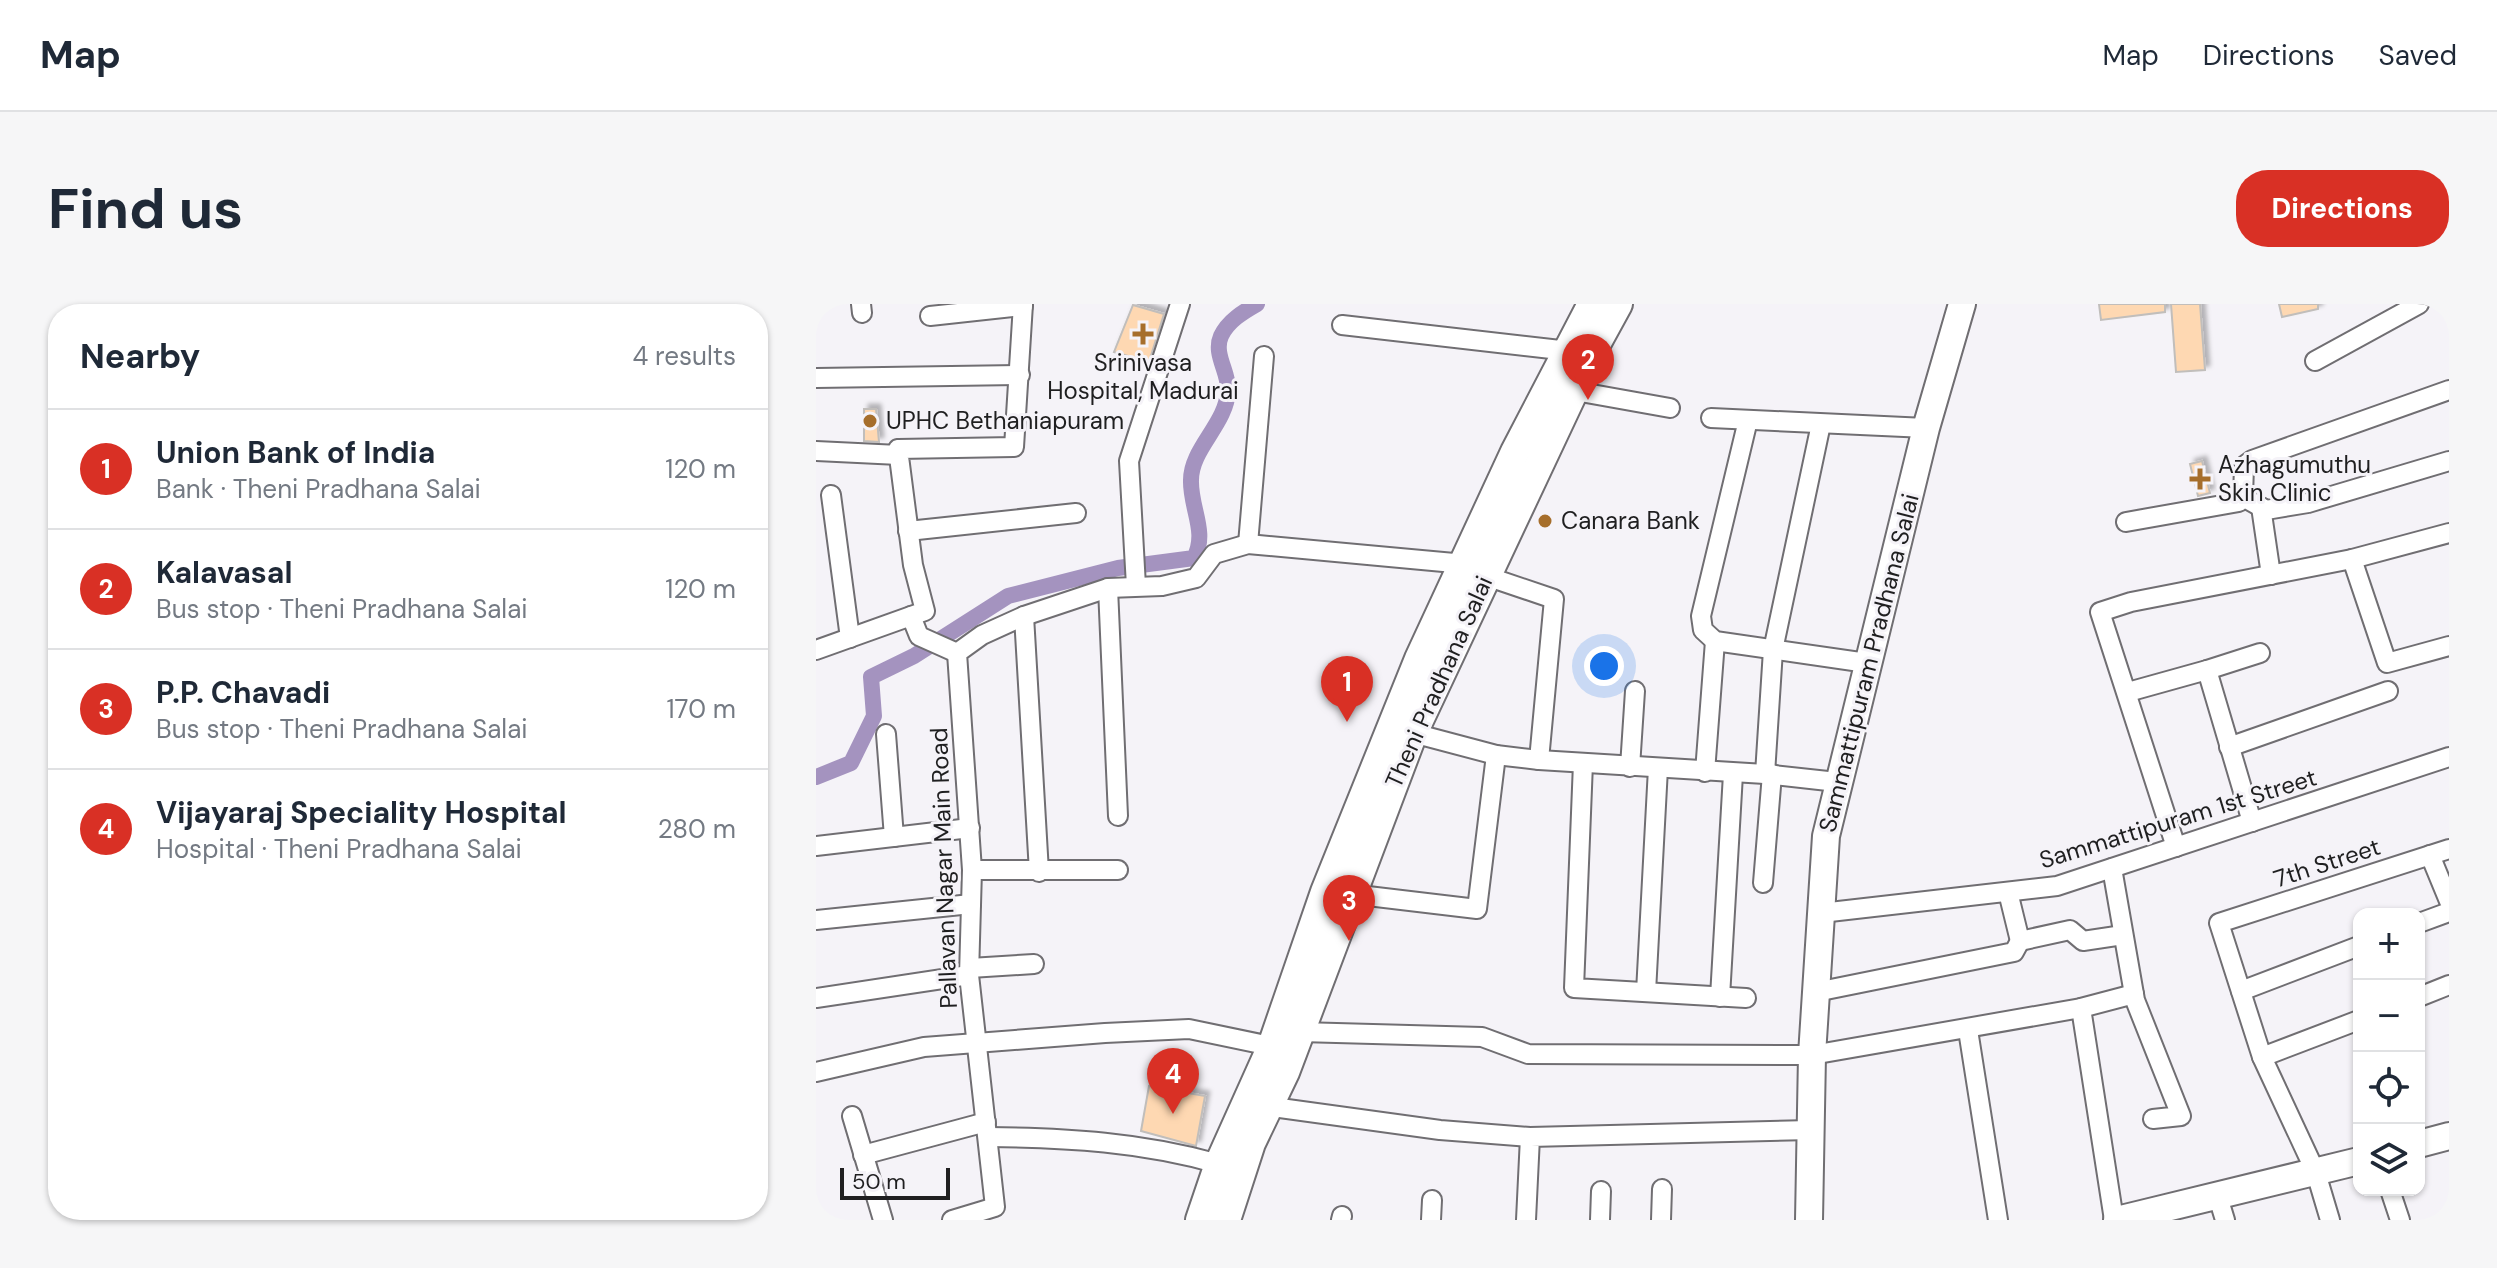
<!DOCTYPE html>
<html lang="en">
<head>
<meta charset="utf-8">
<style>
	:root { --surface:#fff; --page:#f6f6f7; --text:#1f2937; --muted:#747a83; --line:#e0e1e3; --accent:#d93025 }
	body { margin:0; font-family:"DM Sans",sans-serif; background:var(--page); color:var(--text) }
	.controls { position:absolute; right:24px; bottom:24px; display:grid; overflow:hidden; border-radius:16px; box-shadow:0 2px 6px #0004 }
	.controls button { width:72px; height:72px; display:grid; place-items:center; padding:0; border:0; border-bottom:2px solid var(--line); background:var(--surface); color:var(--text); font:40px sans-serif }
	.scale { position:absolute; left:24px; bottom:20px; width:110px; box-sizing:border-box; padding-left:8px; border:4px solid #1f1f20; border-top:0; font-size:22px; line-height:28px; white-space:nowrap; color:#1f1f20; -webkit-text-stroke:6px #f5f3f8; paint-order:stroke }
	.you { position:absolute; left:788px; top:362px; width:28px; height:28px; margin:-20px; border:6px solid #fff; border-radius:50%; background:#1a73e8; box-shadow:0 0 0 12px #1a73e833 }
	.badge { display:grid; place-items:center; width:52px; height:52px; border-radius:50%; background:var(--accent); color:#fff; font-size:26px; font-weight:700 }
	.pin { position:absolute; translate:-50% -66px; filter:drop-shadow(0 2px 4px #0008) }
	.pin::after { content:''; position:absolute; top:42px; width:28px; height:24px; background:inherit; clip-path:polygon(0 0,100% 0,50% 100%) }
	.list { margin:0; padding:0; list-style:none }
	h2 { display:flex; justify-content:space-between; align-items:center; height:104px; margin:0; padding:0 32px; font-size:34px }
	h2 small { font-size:26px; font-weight:400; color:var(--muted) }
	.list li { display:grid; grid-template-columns:52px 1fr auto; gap:24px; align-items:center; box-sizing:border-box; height:120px; padding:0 32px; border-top:2px solid var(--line) }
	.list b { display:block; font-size:30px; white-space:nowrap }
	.list p { margin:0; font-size:26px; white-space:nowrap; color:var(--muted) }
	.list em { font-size:26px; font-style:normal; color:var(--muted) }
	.icon { flex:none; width:44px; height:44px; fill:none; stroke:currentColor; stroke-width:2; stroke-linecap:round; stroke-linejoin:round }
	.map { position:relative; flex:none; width:1633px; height:916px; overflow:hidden; border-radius:32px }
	header { display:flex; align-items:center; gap:48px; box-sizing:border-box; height:112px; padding:0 40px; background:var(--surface); border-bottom:2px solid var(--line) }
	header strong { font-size:38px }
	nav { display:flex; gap:44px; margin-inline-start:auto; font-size:28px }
	.intro { display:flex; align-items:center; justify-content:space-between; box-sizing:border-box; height:192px; padding:0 48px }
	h1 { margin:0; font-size:56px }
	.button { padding:20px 36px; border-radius:32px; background:var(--accent); color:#fff; font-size:28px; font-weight:700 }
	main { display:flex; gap:48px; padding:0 48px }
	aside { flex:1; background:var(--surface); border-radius:32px; box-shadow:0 2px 6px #0004 }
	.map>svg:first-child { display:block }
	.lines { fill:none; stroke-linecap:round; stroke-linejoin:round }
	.canal { stroke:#a493bf; stroke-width:16 }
	.building { fill:#fed8b2; stroke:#c1bebb; stroke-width:2; filter:url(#shadow) }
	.street-casing { stroke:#706e72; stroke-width:22 }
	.secondary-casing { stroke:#706e72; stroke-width:30 }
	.primary-casing { stroke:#706e72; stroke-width:32 }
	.street { stroke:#fff; stroke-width:18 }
	.secondary { stroke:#fff; stroke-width:26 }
	.primary { stroke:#fff; stroke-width:28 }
	.poi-dot { fill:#a66e2b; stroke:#f5f3f8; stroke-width:3 }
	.labels { text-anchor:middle; stroke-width:6; stroke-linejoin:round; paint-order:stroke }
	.poi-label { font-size:24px; fill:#1f1f20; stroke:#f5f3f8; text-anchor:start }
	.street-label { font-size:24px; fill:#1f1f20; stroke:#f5f3f8 }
</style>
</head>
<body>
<header>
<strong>Map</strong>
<nav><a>Map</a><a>Directions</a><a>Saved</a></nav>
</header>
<div class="intro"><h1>Find us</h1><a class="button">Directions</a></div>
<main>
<aside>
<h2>Nearby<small>4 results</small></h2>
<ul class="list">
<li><span class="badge">1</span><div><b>Union Bank of India</b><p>Bank · Theni Pradhana Salai</p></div><em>120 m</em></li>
<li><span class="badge">2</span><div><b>Kalavasal</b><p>Bus stop · Theni Pradhana Salai</p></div><em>120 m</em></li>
<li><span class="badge">3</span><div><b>P.P. Chavadi</b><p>Bus stop · Theni Pradhana Salai</p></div><em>170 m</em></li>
<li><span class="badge">4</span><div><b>Vijayaraj Speciality Hospital</b><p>Hospital · Theni Pradhana Salai</p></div><em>280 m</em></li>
</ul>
</aside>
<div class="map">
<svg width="1633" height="916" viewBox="0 0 1633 916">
	<defs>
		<filter id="shadow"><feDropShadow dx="4.5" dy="-4.5" stdDeviation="2" flood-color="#0004"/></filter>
	</defs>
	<rect width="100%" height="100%" fill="#f5f3f8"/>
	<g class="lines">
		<path class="canal" d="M0,473L35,459L58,412L55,373L98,352L192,292L302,264L378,254C392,228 374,204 375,176C375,144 411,120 412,86C413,68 397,50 405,32C412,17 427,8 441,0"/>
	</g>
	<g class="building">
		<polygon points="1283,0 1349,0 1349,8 1285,16"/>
		<polygon points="1355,0 1384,0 1389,66 1360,68"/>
		<polygon points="1463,0 1502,0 1502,5 1466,13"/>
		<polygon points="317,1 348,10 333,58 298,48"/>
		<polygon points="48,105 60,105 63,138 48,137"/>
		<polygon points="1386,157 1394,189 1382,192 1374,160"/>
		<polygon points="333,782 389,792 380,842 325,827"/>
	</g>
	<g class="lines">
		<defs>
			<g id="street">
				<polyline points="45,0 46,9"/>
				<polyline points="114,12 207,2"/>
				<polyline points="526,21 753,47"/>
				<polyline points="1499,57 1603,0"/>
				<polyline points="0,74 204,71"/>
				<polyline points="759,87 854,104"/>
				<polyline points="895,114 1110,124"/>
				<polyline points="932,116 885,312 887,326 899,337 1051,359"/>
				<polyline points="0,147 83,151"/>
				<polyline points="15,191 34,334"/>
				<polyline points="1427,193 1450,206 1492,199 1633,157"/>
				<polyline points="1445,203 1455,271"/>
				<polyline points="1310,218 1423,198 1427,193 1428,162 1436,156 1633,86"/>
				<polyline points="92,227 260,209"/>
				<polyline points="432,240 448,52"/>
				<polyline points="1536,255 1571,359 1633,342"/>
				<polyline points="670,272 738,295 723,456"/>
				<polyline points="320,282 313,157 364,0"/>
				<polyline points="292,284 302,512"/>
				<polyline points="95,312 103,332 141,349"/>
				<polyline points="208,312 223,568"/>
				<polyline points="0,346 109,307 97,261 82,145 198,143 207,0"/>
				<polyline points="1312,388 1391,366"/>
				<polyline points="597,429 680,451 723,456 949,470 1021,478"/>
				<polyline points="70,430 78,533"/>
				<polyline points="1413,443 1572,387"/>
				<polyline points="767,459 758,684 930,694"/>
				<polyline points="814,463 819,387"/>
				<polyline points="889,468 899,337"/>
				<polyline points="949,470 957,346 1005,120"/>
				<polyline points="1436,518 1391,366 1444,349"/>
				<polyline points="0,542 154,524"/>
				<polyline points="1360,543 1284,308 1315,298 1536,255 1633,229"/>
				<polyline points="1614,551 1633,597"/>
				<polyline points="1296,564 1319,696 1365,812 1337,815"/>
				<polyline points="156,566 302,566"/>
				<polyline points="947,579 956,470"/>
				<polyline points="1192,588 1204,637 1254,626 1267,637 1307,631"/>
				<polyline points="535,590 661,605 680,451"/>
				<polyline points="1005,609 1241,582 1633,453"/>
				<polyline points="0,616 155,600"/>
				<polyline points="1603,619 1633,608"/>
				<polyline points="154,664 218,660"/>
				<polyline points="1425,687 1543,642"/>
				<polyline points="830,688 842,464"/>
				<polyline points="1000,688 1198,648 1204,637"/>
				<polyline points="904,693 917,470"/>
				<polyline points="1603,693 1633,681"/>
				<polyline points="0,694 153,671"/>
				<polyline points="1152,726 1182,916"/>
				<polyline points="484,728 666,733 712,750 996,751 1265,704"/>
				<polyline points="1446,753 1403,619 1633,545"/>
				<polyline points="0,768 108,743 289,729 373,725 464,744"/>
				<polyline points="464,804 624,826 714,833"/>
				<polyline points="36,812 67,916"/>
				<path d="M172,833C252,834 326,838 403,860"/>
				<polyline points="47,851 170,818"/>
				<polyline points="1574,886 1584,916"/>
				<polyline points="1402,893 1409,916"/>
				<polyline points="0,914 1,916"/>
				<polyline points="136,916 179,903 153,671 156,566 141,349 166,331 208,312 292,284 346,282 380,274 398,250 432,240 649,260"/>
				<polyline points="525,916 526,912"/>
				<polyline points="615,916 616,896"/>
				<polyline points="710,916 714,833 995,826"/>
				<polyline points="784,916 785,887"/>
				<polyline points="845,916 846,885"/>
				<polyline points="1298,916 1265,704 1318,690"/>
				<polyline points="1514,916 1500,869 1446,753 1543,716"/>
			</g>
			<g id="secondary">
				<polyline points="1603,840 1633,832"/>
				<polyline points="993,916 996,751 1010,532 1110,124 1146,0"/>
				<polyline points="1301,916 1543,857"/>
			</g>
			<g id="primary">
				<polyline points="384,916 403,860 456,742 509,588 603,355 699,148 776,0"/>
				<polyline points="410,916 435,839 469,768 597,429 779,42 802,0"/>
			</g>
		</defs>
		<use href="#street" class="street-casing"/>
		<use href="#secondary" class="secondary-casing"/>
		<use href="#primary" class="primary-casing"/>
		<use href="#street" class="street"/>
		<use href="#secondary" class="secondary"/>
		<use href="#primary" class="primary"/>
	</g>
	<g class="poi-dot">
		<path d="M323 18h8v8h8v8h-8v8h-8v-8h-8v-8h8z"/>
		<circle cx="54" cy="117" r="8"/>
		<path d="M1380 163h8v8h8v8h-8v8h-8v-8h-8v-8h8z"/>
		<circle cx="729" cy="217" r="8"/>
	</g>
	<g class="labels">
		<g class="poi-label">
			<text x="327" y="67" text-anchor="middle">Srinivasa<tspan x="327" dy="28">Hospital, Madurai</tspan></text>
			<text x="70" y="125">UPHC Bethaniapuram</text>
			<text x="1402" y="169">Azhagumuthu<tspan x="1402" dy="28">Skin Clinic</tspan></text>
			<text x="745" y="225">Canara Bank</text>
		</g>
		<g class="street-label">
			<text transform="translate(1053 359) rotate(-76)" y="8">Sammattipuram Pradhana Salai</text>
			<text transform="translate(623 378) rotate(-66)" y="8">Theni Pradhana Salai</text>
			<text transform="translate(1362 515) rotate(-17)" y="8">Sammattipuram 1st Street</text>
			<text transform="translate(1511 559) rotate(-18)" y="8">7th Street</text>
			<text transform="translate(128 564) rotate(-92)" y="8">Pallavan Nagar Main Road</text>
		</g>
	</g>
</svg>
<div class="controls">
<button>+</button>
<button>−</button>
<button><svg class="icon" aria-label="locate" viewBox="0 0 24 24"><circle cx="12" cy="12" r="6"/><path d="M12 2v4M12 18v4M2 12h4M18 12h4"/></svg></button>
<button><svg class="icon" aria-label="layers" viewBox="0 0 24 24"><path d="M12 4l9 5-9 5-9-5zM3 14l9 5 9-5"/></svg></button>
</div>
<div class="scale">50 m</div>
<div class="you"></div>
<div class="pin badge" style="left:531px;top:418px">1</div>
<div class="pin badge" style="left:772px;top:96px">2</div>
<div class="pin badge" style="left:533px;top:637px">3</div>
<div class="pin badge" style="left:357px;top:810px">4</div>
</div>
</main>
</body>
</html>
